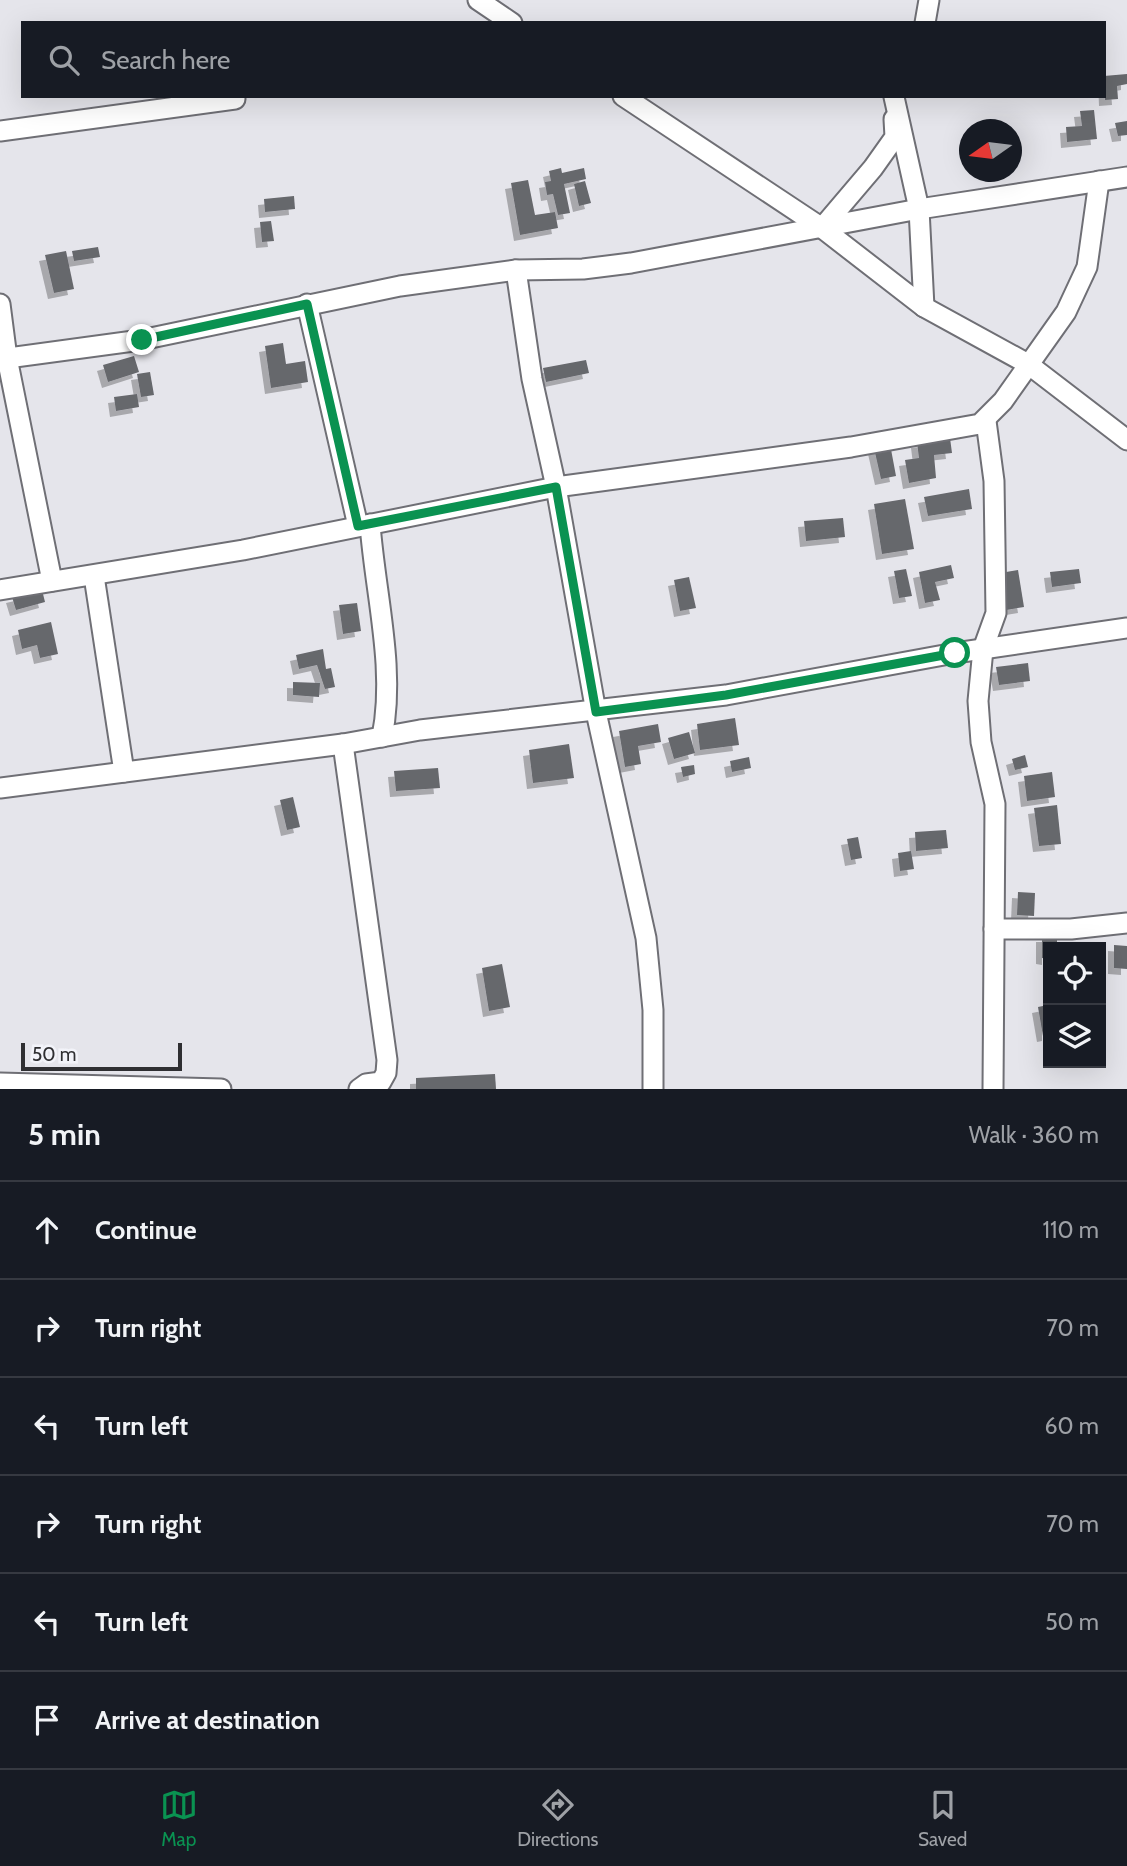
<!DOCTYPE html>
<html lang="en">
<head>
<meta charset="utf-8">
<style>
	:root { --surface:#171b24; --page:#242831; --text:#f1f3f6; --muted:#9ea1a6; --line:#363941; --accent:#0a9251 }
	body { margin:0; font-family:Cabin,sans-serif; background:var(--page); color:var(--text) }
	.controls { position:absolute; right:21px; bottom:21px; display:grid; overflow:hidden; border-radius:0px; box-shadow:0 7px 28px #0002 }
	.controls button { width:63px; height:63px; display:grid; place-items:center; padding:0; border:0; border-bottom:2px solid var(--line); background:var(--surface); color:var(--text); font:35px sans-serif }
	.compass { position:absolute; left:959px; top:119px; width:63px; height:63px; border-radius:50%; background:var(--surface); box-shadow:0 7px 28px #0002; rotate:256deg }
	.scale { position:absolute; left:21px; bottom:18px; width:161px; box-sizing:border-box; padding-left:7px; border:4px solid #2f2f32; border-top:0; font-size:19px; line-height:24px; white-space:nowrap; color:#2f2f32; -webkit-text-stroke:5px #f2f3f9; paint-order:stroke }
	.stop { position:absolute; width:21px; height:21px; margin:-16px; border:5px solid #0a9251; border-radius:50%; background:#fff }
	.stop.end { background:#0a9251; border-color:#fff; box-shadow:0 2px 7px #0008 }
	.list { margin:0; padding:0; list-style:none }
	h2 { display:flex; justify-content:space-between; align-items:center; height:91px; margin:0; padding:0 28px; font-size:30px }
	h2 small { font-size:23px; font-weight:400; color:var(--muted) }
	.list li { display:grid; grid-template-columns:46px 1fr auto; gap:21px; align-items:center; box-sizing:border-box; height:98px; padding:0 28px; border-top:2px solid var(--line) }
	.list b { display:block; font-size:26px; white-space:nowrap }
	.list em { font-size:23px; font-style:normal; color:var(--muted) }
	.icon { flex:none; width:38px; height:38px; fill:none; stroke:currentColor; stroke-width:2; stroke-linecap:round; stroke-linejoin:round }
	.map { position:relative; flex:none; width:1127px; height:1089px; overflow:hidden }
	.search { position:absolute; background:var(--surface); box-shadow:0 7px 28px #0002; left:21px; right:21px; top:21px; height:77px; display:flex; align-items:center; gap:18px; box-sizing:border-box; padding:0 24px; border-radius:0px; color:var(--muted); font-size:26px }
	.sheet { height:679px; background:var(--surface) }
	nav { display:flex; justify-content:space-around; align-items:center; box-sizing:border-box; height:98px; border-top:2px solid var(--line); background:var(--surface); font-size:19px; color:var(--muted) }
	nav a { display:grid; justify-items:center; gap:4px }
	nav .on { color:var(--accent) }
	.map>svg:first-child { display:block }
	.building { fill:#66676c; filter:url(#shadow) }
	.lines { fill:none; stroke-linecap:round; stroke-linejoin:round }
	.minor-casing { stroke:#6f6f75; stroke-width:23 }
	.minor { stroke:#fff; stroke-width:19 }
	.route { stroke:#0a9251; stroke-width:9 }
</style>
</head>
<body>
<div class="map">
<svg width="1127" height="1089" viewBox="0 0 1127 1089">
	<defs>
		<filter id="shadow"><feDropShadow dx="-6" dy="6" stdDeviation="0" flood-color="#0004"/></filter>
	</defs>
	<rect width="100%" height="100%" fill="#e5e5eb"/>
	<g class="building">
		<polygon points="1127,74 1127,84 1117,86 1118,99 1105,100 1104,76"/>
		<polygon points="1094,110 1097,139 1067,142 1066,127 1082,126 1080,111"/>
		<polygon points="1127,121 1127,135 1118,136 1115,123"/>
		<polygon points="561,168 562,173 584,168 586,179 564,184 570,213 558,215 553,194 547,195 545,182 551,181 549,171"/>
		<polygon points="528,180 535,215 555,212 558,228 520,235 511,183"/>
		<polygon points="585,181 591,203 579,206 574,184"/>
		<polygon points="294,196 295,209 265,212 264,199"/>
		<polygon points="271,221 274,241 262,242 260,222"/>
		<polygon points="98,247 100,257 74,261 72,251"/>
		<polygon points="66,251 74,289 54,293 45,255"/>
		<polygon points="283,343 286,364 305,361 308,382 271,388 265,346"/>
		<polygon points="134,356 139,372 108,382 103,365"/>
		<polygon points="586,360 589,373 546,382 543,368"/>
		<polygon points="150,372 154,395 141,397 137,374"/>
		<polygon points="137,394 139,407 116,411 114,397"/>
		<polygon points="950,438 952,453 934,455 936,478 909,483 905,460 919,458 917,442"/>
		<polygon points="890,444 896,476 881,479 874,448"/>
		<polygon points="969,489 972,509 928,516 924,497"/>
		<polygon points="905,499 914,549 882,554 874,504"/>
		<polygon points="843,518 845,537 806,541 804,521"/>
		<polygon points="951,565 954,578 935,582 940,600 925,603 919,572"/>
		<polygon points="906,569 912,596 899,598 894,571"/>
		<polygon points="1079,569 1081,583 1052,587 1050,572"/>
		<polygon points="1018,570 1024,607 1006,610 1000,573"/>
		<polygon points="689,577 696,608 680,611 674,580"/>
		<polygon points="42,590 45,602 16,610 12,597"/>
		<polygon points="357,603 361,631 343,634 339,605"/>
		<polygon points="51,622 58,654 40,658 37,645 22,649 18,630"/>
		<polygon points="323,649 326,669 331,668 335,687 325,689 317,665 299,669 296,655"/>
		<polygon points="1028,663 1030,681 999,685 996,667"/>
		<polygon points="293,682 320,683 319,697 293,695"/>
		<polygon points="735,718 739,745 700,750 697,724"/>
		<polygon points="658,724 661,742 638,746 641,764 625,767 619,731"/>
		<polygon points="689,732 695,753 674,759 668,738"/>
		<polygon points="569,744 574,778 533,783 529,750"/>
		<polygon points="1025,755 1028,767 1015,770 1012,759"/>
		<polygon points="749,757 751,768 732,772 730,761"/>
		<polygon points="694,765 695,774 683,777 681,767"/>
		<polygon points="438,768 440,788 396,791 394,771"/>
		<polygon points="1052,772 1055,797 1027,801 1024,776"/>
		<polygon points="293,797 300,827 287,830 280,800"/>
		<polygon points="1057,805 1061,844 1039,846 1034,808"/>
		<polygon points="946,830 948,848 916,851 915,832"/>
		<polygon points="858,837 862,858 851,860 847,839"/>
		<polygon points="911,851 914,869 900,871 898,853"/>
		<polygon points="1018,892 1035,893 1034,916 1017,915"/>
		<polygon points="1042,936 1057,936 1057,947 1048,947 1048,959 1042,958"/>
		<polygon points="1114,945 1127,946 1127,969 1114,968"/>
		<polygon points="502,964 510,1007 489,1011 482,968"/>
		<polygon points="1048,1005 1048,1035 1043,1036 1038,1007"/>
		<polygon points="495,1074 496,1089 416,1089 416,1078"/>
	</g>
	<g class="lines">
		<defs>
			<g id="minor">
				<polyline points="478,0 512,23"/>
				<polyline points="925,23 929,0"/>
				<polyline points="623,96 822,228 924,307 1028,364 1127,440"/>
				<polyline points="894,97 919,209 924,307"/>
				<polyline points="0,131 235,99"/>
				<polyline points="822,228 873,168 895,137 894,119"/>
				<polyline points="516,270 532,379 556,487 596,712 646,938 653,1010 653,1089"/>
				<polyline points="0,304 7,358 52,581"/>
				<polyline points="307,304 358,526"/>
				<polyline points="0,359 141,340 400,286 516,270 583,269 631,263 919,209 1127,177"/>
				<polyline points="986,421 994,481 996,613 983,649 978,701 981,742 995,804 993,1089"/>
				<path d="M370,524C375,593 396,669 382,737"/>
				<polyline points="94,576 124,772"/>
				<polyline points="0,590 243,550 556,487 851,447 980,424 1003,401 1066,312 1087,267 1099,181"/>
				<polyline points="343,744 387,1060 386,1073 381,1082 366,1084 359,1089"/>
				<polyline points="0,788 343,744 420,730 726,695 955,653 1127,628"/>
				<polyline points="994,929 1071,929 1127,923"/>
				<polyline points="0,1083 221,1089"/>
			</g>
		</defs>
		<use href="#minor" class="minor-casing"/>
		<use href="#minor" class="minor"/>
	</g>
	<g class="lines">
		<polyline class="route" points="142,340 307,304 358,526 556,487 596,712 726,695 955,653"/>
	</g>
</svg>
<div class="controls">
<button><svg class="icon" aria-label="locate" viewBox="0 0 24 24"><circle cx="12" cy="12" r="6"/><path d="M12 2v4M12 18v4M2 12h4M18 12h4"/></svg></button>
<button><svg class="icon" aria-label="layers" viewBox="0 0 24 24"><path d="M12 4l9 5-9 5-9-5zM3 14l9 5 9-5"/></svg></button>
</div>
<svg class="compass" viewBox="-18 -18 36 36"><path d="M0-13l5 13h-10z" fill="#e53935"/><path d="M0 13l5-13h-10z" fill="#9ea1a6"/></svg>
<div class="scale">50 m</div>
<div class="stop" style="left:955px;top:653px"></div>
<div class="stop end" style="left:142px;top:340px"></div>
<div class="search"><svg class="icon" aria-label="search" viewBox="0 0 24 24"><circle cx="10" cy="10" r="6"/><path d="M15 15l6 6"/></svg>Search here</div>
</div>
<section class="sheet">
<h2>5 min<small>Walk · 360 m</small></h2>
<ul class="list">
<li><svg class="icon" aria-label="ahead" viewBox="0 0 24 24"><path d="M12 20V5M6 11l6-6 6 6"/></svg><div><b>Continue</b></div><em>110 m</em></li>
<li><svg class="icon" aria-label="right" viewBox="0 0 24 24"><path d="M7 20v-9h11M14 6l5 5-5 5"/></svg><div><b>Turn right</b></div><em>70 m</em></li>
<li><svg class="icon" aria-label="left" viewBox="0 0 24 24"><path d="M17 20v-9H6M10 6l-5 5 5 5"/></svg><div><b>Turn left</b></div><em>60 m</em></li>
<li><svg class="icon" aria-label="right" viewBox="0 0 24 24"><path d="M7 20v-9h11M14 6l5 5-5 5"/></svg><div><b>Turn right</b></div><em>70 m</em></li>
<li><svg class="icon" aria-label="left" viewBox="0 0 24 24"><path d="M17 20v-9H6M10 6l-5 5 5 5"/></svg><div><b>Turn left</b></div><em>50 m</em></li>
<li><svg class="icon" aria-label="arrive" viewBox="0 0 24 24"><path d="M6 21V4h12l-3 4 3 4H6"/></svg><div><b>Arrive at destination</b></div></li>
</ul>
</section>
<nav>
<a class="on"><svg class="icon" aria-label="map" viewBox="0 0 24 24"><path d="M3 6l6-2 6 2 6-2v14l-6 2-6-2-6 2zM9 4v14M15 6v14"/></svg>Map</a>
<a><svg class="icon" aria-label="directions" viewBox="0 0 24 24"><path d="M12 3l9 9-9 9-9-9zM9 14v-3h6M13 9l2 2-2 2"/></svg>Directions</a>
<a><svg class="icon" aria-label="saved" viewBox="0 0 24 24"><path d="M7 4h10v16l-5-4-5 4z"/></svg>Saved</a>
</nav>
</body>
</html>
